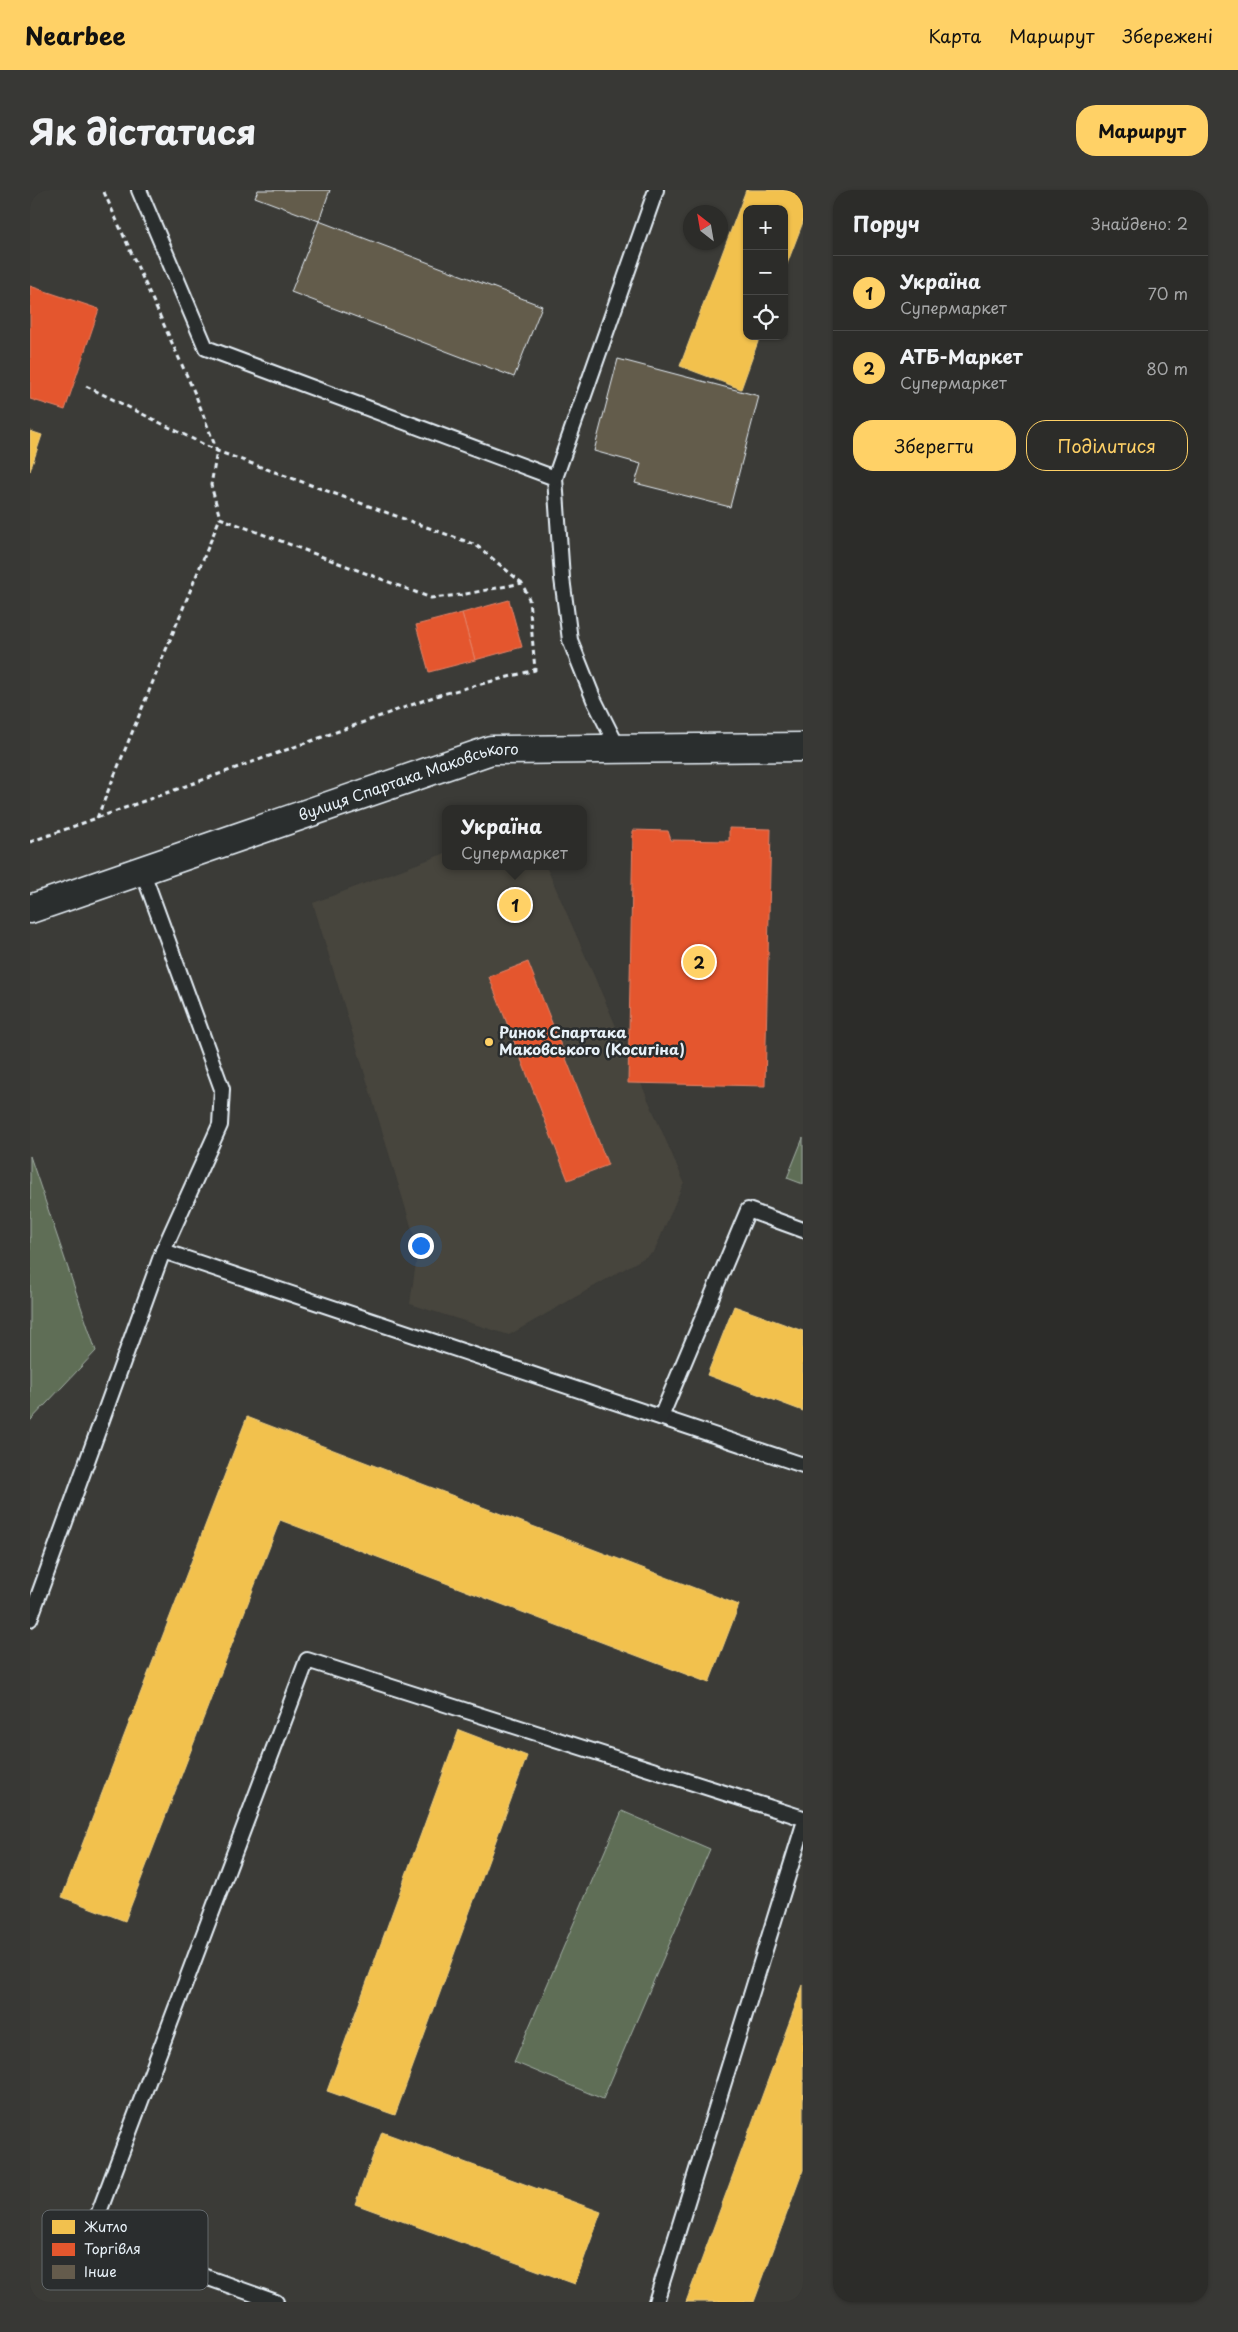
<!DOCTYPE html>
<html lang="uk">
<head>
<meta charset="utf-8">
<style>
	:root { --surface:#2c2c29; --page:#383835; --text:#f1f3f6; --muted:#a6a7a8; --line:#484846; --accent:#ffd166 }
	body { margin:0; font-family:"Playpen Sans",sans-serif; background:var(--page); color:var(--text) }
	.controls { position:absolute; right:15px; top:15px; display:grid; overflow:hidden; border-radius:10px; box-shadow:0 1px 4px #0004 }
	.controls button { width:45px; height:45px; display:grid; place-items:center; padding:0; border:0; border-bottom:1px solid var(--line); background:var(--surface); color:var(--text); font:25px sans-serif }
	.compass { position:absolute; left:653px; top:15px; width:45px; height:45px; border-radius:50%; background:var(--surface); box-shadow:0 1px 4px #0004; rotate:329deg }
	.you { position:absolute; left:390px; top:1055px; width:18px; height:18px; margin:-12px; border:4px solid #fff; border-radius:50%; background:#1a73e8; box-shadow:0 0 0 8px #1a73e833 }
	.badge { display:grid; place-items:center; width:32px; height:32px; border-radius:50%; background:var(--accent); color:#111; font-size:16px; font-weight:700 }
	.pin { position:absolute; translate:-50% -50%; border:2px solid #fff; box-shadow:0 1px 5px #0006 }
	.popup { position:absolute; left:412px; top:615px; width:145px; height:65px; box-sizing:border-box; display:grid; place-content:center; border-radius:10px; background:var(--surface); filter:drop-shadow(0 1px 4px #0005); font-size:16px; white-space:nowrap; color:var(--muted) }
	.popup b { font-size:19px; color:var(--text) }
	.popup::after { content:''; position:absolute; left:50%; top:100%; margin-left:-10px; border:10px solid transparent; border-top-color:var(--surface) }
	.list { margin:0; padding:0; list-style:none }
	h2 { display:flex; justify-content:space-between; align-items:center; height:65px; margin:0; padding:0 20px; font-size:21px }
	h2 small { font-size:16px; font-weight:400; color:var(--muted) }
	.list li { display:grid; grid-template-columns:32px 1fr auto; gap:15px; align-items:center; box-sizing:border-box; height:75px; padding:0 20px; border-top:1px solid var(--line) }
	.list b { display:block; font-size:19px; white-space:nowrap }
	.list p { margin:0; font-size:16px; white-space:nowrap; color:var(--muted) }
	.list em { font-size:16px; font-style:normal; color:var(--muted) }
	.actions { display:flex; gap:10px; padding:15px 20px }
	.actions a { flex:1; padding:11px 0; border:1px solid var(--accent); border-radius:20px; text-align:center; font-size:18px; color:var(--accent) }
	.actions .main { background:var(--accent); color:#111 }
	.icon { flex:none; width:28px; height:28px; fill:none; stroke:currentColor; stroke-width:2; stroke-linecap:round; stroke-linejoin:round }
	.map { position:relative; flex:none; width:773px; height:2112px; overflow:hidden; border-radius:20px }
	header { display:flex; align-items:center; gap:30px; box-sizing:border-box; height:70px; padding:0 25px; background:var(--accent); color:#111 }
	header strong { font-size:24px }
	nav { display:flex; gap:28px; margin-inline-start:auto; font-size:18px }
	.intro { display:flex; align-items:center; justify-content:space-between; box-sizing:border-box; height:120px; padding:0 30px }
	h1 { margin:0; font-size:35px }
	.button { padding:12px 22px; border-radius:20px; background:var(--accent); color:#111; font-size:18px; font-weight:700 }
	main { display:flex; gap:30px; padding:0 30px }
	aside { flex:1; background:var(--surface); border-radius:20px; box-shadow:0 1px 4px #0004 }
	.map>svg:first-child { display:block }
	.built { fill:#47453d }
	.green { fill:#5f6e56; stroke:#a4b0a7 }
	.homes { fill:#f2c14e; stroke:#efcf81 }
	.shops { fill:#e4572e; stroke:#e5856b }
	.building { fill:#645b4c; stroke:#e8f1f8 }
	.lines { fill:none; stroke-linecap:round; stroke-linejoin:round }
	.lane-casing { stroke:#e8f1f8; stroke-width:18 }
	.secondary-casing { stroke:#e8f1f8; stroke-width:31 }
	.path { stroke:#e8f1f8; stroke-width:3; stroke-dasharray:5 4; stroke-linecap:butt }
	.lane { stroke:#2a2d2e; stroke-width:14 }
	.secondary { stroke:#2a2d2e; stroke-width:28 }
	.poi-dot { fill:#ffd166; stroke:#2a2d2e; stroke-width:2 }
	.labels { text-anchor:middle; stroke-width:5; stroke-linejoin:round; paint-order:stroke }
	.street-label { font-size:15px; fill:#e8f1f8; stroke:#2a2d2e }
	.poi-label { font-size:15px; font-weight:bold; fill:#e8f1f8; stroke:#2a2d2e; text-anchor:start }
	.key { fill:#2a2d2e; stroke:#63686b; stroke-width:1 }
	.key-label { font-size:14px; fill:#e8f1f8 }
</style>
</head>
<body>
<header>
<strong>Nearbee</strong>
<nav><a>Карта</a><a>Маршрут</a><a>Збережені</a></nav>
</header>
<div class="intro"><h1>Як дістатися</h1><a class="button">Маршрут</a></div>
<main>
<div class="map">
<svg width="773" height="2112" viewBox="0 0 773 2112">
	<rect width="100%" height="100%" fill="#3b3b37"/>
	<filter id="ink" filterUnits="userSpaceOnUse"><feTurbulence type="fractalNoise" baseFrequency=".02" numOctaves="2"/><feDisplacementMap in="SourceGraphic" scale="10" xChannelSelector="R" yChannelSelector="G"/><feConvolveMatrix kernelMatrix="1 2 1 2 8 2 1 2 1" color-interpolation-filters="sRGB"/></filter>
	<g filter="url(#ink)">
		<polygon class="built" points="416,663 416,676 516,676 654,992 624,1062 479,1145 380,1114 388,1059 283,713"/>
		<g class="green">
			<polygon points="773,948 773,994 757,988"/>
			<polygon points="0,966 66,1161 0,1231"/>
			<polygon points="592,1621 680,1659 573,1909 484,1872"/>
		</g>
		<g class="homes">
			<polygon points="716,0 773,0 773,32 754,82 754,19 717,19 717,146 730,146 711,199 650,176"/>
			<polygon points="0,241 12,245 0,281"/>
			<polygon points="704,1116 773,1141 773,1221 677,1185"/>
			<polygon points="217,1227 709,1415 679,1493 250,1330 95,1731 32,1707"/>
			<polygon points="429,1540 497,1566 365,1925 297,1901"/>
			<polygon points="773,1795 773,1980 724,2112 656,2112"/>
			<polygon points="352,1942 571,2022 545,2094 325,2014"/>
		</g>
		<g class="shops">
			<polygon points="0,96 69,119 35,220 0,209"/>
			<polygon points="479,410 492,457 445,470 432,423"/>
			<polygon points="432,423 445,470 399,482 386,435"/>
			<polygon points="699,638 741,639 735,896 598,893 603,640 638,641 641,650 699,651"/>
			<polygon points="498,772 578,975 538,990 459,787"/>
		</g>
		<g class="building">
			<polygon points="228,0 300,0 289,31 225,7"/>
			<polygon points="289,31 512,116 484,187 261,102"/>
			<polygon points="588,169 729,206 700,317 605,293 611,274 564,261"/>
		</g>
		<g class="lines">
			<defs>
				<g id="lane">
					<polyline points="109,0 176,158 525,288 532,388 540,450 564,510 588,558"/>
					<polyline points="525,288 626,0"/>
					<polyline points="112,680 192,899 190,935 133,1061 773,1275"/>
					<polyline points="631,1227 718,1020 773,1040"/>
					<polyline points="0,1429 133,1061"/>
					<polyline points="246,2112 60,2046 277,1470 773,1628"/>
					<polyline points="626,2112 773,1637"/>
				</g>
				<g id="secondary">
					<path id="s1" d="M0,719L461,560L773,557"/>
				</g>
			</defs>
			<use href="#lane" class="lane-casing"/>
			<use href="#secondary" class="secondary-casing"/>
			<g class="path">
				<polyline points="56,196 187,261 446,355 492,393"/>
				<polyline points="67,628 190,328"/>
				<polyline points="0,652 409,505 505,480 499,409 492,393 431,405 401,408 190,328 181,295 187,261 166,206 73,0"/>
			</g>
			<use href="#lane" class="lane"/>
			<use href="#secondary" class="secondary"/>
		</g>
	</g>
	<circle class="poi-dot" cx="459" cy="852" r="5"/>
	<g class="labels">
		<g class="street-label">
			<text dy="5" stroke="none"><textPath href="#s1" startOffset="400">вулиця Спартака Маковського</textPath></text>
		</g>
		<g class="poi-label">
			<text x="469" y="848">Ринок Спартака<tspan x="469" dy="17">Маковського (Косигіна)</tspan></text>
		</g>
	</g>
	<rect x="12" y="2020" width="166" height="80" rx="8" class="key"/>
	<rect x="22" y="2030" width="23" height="14" fill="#f2c14e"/>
	<rect x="22" y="2053" width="23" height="13" fill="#e4572e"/>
	<rect x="22" y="2075" width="23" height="14" fill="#645b4c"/>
	<g class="key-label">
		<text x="54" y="2042">Житло</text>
		<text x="54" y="2064">Торгівля</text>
		<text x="54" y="2087">Інше</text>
	</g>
</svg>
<div class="controls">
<button>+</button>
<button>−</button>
<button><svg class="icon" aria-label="locate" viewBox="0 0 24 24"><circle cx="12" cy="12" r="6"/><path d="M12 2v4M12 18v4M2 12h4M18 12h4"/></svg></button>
</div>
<svg class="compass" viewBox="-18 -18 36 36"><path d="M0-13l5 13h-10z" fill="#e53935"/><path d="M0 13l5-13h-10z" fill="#a6a7a8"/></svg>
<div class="you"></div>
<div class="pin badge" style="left:485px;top:715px">1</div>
<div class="popup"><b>Україна</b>Супермаркет</div>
<div class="pin badge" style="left:669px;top:772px">2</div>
</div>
<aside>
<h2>Поруч<small>Знайдено: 2</small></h2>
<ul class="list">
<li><span class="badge">1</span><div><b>Україна</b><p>Супермаркет</p></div><em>70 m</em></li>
<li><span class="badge">2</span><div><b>АТБ-Маркет</b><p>Супермаркет</p></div><em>80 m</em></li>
</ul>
<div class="actions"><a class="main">Зберегти</a><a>Поділитися</a></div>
</aside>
</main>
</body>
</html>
